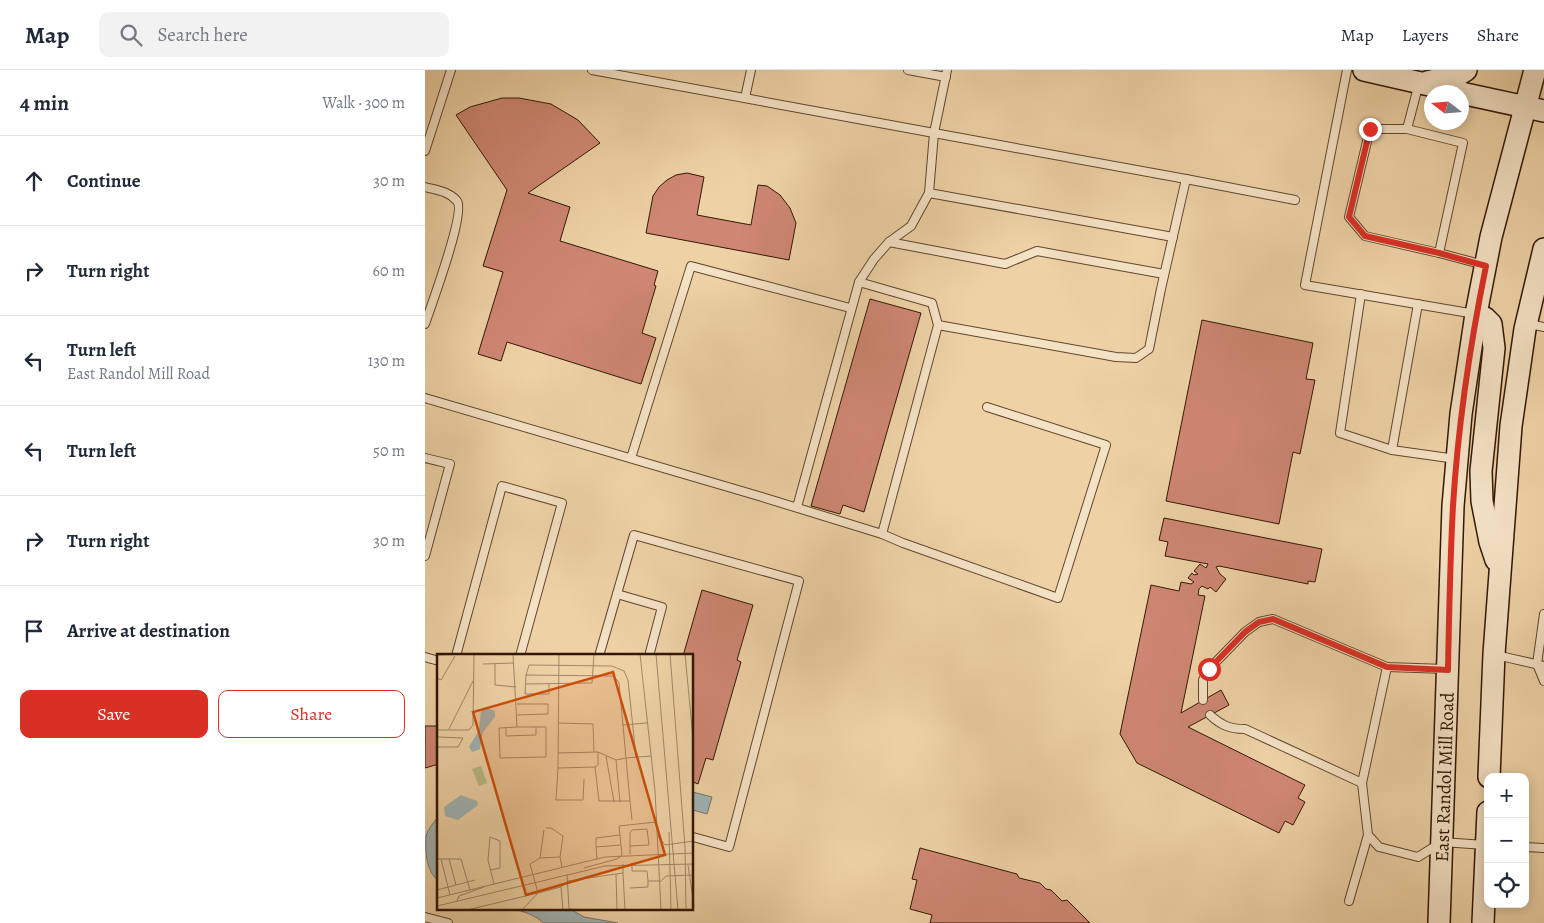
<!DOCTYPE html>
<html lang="en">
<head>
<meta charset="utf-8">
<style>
	:root { --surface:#fff; --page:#f2f2f3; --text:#1f2937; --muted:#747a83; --line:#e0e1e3; --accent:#d93025 }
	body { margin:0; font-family:Alegreya,serif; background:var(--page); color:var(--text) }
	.controls { position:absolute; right:15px; bottom:15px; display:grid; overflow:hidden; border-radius:10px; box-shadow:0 2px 12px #0003 }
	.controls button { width:45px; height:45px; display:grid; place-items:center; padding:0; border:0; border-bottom:1px solid var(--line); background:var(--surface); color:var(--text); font:25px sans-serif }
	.compass { position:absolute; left:999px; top:15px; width:45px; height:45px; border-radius:50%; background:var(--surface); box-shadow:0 2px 12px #0003; rotate:286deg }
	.stop { position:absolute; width:15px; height:15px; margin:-11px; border:4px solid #d93025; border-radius:50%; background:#fff }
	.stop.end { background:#d93025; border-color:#fff; box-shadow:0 1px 5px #0008 }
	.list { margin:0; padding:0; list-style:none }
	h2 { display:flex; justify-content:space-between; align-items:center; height:65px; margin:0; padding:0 20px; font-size:21px }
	h2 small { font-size:16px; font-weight:400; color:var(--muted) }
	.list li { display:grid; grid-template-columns:32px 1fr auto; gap:15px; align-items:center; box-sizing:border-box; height:90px; padding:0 20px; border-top:1px solid var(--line) }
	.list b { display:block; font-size:19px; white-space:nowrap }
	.list p { margin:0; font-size:16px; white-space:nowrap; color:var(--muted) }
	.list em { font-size:16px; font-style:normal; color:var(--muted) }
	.actions { display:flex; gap:10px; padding:15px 20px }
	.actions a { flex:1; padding:11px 0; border:1px solid var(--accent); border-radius:10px; text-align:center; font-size:18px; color:var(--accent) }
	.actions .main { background:var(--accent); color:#fff }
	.icon { flex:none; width:28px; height:28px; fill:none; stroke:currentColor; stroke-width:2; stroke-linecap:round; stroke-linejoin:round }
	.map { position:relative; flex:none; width:1119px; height:853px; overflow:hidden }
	header { display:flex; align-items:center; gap:30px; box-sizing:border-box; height:70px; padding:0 25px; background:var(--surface); border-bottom:1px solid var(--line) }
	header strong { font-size:24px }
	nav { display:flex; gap:28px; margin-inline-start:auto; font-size:18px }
	.search { width:350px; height:45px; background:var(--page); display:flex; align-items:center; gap:12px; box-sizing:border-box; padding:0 18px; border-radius:10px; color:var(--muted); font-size:19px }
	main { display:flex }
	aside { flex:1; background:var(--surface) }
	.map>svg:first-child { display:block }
	.water { fill:#a0b4b4; stroke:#74756e }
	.building { fill:#cf8773; stroke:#331705 }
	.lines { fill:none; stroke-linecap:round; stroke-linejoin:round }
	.service-casing { stroke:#62462d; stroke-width:10 }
	.secondary-casing { stroke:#331705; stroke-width:24 }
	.service { stroke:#f4e2c5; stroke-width:8 }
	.secondary { stroke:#f4e2c5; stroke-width:21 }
	.route { stroke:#d93025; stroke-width:6 }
	.labels { text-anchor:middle; stroke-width:4.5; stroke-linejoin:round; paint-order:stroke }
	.street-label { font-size:19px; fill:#331705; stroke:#f4e2c5 }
	.inset-road { fill:none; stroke:#a38766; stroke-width:1 }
	.view { fill:#cd4f0b; fill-opacity:0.15; stroke:#cd4f0b; stroke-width:2.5 }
	.inset-edge { fill:none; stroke:#331705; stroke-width:2.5 }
</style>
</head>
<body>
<header>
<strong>Map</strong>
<div class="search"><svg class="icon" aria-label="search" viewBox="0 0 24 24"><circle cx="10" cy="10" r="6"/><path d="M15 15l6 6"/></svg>Search here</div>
<nav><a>Map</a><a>Layers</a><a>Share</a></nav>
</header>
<main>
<aside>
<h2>4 min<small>Walk · 300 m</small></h2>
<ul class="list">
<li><svg class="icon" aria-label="ahead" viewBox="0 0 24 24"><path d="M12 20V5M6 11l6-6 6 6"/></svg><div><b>Continue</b></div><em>30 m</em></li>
<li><svg class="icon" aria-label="right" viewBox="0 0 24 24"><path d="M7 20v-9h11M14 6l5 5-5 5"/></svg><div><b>Turn right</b></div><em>60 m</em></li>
<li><svg class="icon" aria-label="left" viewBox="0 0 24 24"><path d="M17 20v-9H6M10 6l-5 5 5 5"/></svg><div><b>Turn left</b><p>East Randol Mill Road</p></div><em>130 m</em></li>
<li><svg class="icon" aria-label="left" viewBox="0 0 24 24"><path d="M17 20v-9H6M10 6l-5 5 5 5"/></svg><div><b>Turn left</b></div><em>50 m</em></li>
<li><svg class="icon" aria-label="right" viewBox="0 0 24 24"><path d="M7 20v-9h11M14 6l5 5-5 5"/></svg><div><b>Turn right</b></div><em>30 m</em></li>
<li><svg class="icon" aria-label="arrive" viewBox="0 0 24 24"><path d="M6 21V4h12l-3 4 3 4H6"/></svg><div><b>Arrive at destination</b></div></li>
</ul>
<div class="actions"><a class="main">Save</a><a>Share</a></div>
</aside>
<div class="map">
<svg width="1119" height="853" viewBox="0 0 1119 853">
	<rect width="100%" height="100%" fill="#eed2a6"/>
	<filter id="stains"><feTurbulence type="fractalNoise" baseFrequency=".004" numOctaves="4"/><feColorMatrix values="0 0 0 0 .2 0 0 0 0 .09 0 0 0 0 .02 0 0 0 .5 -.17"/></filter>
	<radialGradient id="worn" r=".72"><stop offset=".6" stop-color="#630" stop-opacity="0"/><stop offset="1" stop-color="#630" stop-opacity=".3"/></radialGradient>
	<g class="water">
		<polygon points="268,722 287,727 282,744 268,740"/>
		<path d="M14,745V811C1,802 0,781 1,766C3,759 10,751 14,745Z"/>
		<path d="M89,839H145L159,847L193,853H118C111,845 99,842 89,839Z"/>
	</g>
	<g class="building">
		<polygon points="77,28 94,28 126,34 153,50 175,73 103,123 145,137 135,171 233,201 229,215 231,216 217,263 231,268 216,314 82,272 76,291 53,284 78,202 58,196 82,120 31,45 45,37"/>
		<polygon points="262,103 279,107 272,145 326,155 333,115 342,116 355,125 365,138 371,153 364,190 221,163 228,126 234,117 242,110 251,105"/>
		<polygon points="445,229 496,243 439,442 418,435 415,444 386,436"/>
		<polygon points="777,250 888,273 881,309 890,310 875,384 868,382 854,454 741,431"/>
		<polygon points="739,448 897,479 890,512 883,511 883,514 794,496 791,497 795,504 801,509 791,522 785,517 783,519 777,516 774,519 773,525 780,526 756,643 796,620 804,635 763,657 880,715 873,728 880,732 868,755 860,751 854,763 712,693 695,664 726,515 754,521 756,512 766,514 769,512 763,508 767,503 769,505 773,504 769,501 775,494 781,498 783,494 740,486 743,472 734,470"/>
		<polygon points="277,520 328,535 312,590 316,592 288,690 281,688 273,714 268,712 268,586 258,586"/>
		<polygon points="0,656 14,656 14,694 0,698"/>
		<polygon points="495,778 592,804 594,808 615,813 621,819 626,820 637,831 642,830 665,853 505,853 507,845 485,839 492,810 487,809"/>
	</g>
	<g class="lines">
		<defs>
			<g id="service">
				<polyline points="167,0 509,63 504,123 486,156 464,172 449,189 434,212 372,437"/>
				<polyline points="483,0 521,7"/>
				<polyline points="922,0 880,215 1050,244"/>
				<polyline points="320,28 326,0"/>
				<polyline points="982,59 994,13"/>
				<polyline points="0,81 26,0"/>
				<polyline points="761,109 870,130"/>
				<path d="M0,117C11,120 24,121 32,131C41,142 6,236 0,254"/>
				<polyline points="504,123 748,167"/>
				<polyline points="464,172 580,194 612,181 739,204"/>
				<polyline points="1014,183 1038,73 982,59 945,59 924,147 940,166 1014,183 1059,195"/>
				<polyline points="434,212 507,233 513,255"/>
				<polyline points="936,224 915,363 967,380"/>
				<polyline points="993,234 967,380 1031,389"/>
				<polyline points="1104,254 1119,257"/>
				<polyline points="0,328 337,427 457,464 513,255 691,287 711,288 724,279 736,219 761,109 509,63 522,0"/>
				<polyline points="0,388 25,394 0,486"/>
				<polyline points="206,388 266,196 425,238"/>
				<polyline points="457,464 478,473 633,528 681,375 562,337"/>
				<polyline points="192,524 237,537 224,586"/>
				<polyline points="1119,544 1112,594 1119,611"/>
				<polyline points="1071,585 1119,596"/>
				<polyline points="31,586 77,416 137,433 95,586"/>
				<polyline points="174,586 209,465 374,511 304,777 268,767"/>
				<polyline points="0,587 14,591"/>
				<polyline points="778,630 778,610 784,599 820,562 834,552 848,549 962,597 1021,599"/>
				<path d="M785,645C796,655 804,659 820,659L937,713L962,597"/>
				<polyline points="937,713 943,765 954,777 993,787 1017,772 1060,775"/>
				<polyline points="1100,777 1119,778"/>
				<polyline points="924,831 943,765"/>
				<polyline points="0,847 23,853"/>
			</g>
			<g id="secondary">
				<polyline points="939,0 1035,22"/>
				<polyline points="1002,12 1033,5 1041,0"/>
				<polyline points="1036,23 1119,41"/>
				<polyline points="1051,244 1060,248 1066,254 1069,278 1056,401 1057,431 1065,472 1071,490"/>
				<polyline points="1064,707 1069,584 1086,356 1100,259 1119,179"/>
				<path id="s1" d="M1014,853L1028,436L1036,344L1051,244L1066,167L1110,0"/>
				<polyline points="1058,853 1063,742"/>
			</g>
		</defs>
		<use href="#service" class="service-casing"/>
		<use href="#secondary" class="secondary-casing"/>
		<use href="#service" class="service"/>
		<use href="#secondary" class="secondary"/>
	</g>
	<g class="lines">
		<path class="route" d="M784,599L820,562L834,552L848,549L962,597L1023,600C1024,545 1025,491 1028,436C1033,355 1045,275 1061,196L1014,183L940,166L924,147L945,59"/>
	</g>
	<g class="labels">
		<g class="street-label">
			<text dy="7" stroke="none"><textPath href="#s1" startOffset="146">East Randol Mill Road</textPath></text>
		</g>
	</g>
	<g transform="translate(12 584)">
		<rect width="256" height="256" fill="#eed2a6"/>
		<path d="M44,112L50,129L42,132L35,115Z" fill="#b8bc87"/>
		<path d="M50,54L58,57V63L46,78L43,95L35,98L32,93L42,76L44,57ZM24,141L40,147L41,151L21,166L8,162L7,153Z" fill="#a0b4b4"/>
		<path class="inset-road" d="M76,0L80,73L62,74L63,104L109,103V73H80M122,0L121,114L158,113L162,147H193L189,104L214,102M203,0L218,137L224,256M219,0L241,256M233,0L248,193L249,256M248,0L257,95M0,1L34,0M46,10L77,9M58,10V31L79,33M89,21L92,11L175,12L187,17L191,26L199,103M0,24L4,26L18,2M112,29V40H88L89,21L176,22L182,28L189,104L179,106L161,98L121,99M88,30L155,29L157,0M80,50H111V60L80,61M122,69L156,70L157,98M186,71L210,69M69,74V82L99,81V73M12,75L36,27M0,76H32L36,71L37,0M0,83L26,84L21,93H0M169,102L177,148M179,106L183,148M158,113L161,111V98M121,114L119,146H146L147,125M193,147L195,166M109,174H114L126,182L123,203L125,213M107,176L103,204L123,203M232,178L234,256M221,182L228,191L257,187M193,192L212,191L210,175L195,176L193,179V200M159,193V184L183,181M185,201L182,172L219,168M0,205H24L33,236M4,205L13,241M12,205L19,231M160,205L159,193L184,191M195,209V217H210L211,227H223M251,211L257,252M147,214L180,205L185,201M53,216L63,214V187L53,183L51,206L57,230M186,219L188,256M130,220L132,255L156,256M179,220L186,219V210M223,228L229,222L257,221M193,234L211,233V227M0,236L38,226M0,244L168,203L257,199M20,247L22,242L47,233M0,252L168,212L257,210M30,256L101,239L93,210L103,204M85,256L101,239L124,233M126,256L124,233L131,227L179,220L180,256"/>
		<path class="view" d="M176,18L228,201L89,241L36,58Z"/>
		<rect width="256" height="256" class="inset-edge"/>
	</g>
	<rect width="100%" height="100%" filter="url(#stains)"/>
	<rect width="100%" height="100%" fill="url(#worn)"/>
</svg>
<div class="controls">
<button>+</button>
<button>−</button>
<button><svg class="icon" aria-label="locate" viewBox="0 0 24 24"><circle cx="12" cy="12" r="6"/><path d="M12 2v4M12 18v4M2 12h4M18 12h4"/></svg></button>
</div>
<svg class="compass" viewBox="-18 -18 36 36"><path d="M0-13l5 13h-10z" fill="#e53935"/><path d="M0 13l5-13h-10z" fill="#747a83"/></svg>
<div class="stop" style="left:784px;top:599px"></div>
<div class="stop end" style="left:945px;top:59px"></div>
</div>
</main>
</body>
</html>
